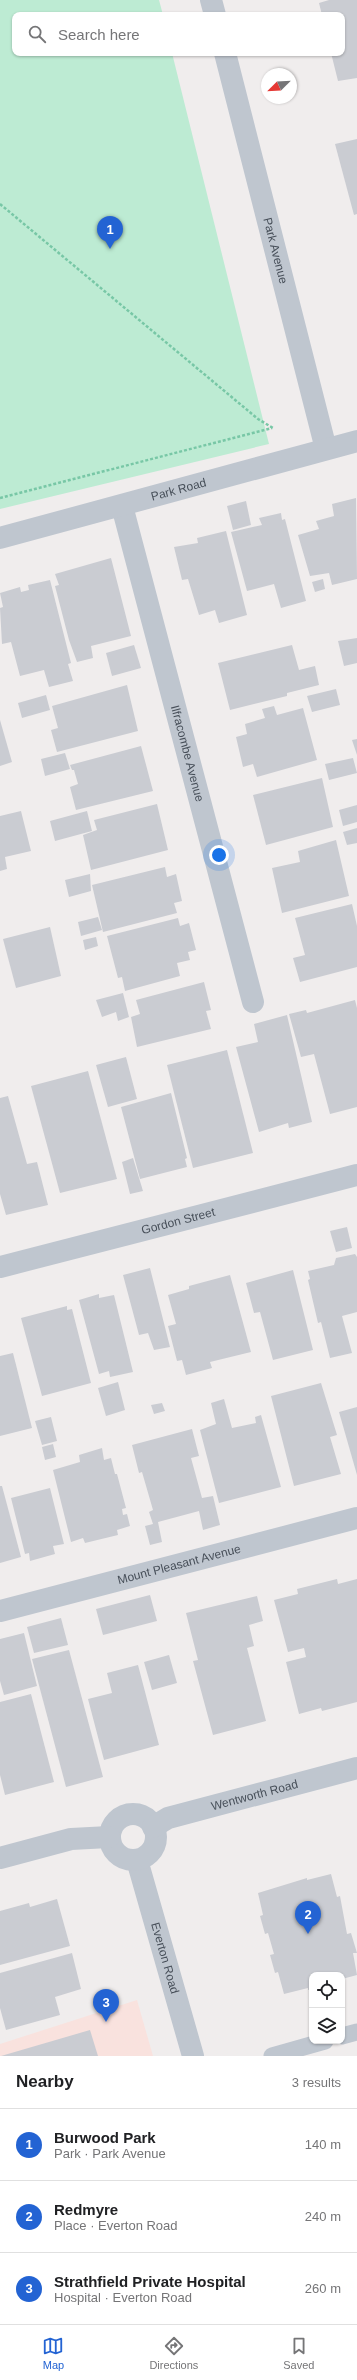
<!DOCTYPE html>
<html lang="en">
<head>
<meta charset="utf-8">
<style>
	:root { --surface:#fff; --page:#f6f6f6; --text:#202124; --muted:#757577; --line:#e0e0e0; --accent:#2363d3 }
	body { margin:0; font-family:Helvetica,sans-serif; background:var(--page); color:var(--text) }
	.controls { position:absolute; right:12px; bottom:12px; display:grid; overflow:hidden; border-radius:8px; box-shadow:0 1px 3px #0004 }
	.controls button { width:36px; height:36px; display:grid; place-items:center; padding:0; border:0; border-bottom:1px solid var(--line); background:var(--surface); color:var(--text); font:20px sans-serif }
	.compass { position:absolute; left:261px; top:68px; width:36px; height:36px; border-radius:50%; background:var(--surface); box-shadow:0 1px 3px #0004; rotate:246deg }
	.you { position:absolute; left:219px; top:855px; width:14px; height:14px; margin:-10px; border:3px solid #fff; border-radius:50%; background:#1a73e8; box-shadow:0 0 0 6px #1a73e833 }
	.badge { display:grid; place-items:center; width:26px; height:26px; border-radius:50%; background:var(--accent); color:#fff; font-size:13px; font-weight:700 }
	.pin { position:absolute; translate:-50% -33px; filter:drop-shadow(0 1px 2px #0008) }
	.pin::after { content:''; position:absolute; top:21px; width:14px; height:12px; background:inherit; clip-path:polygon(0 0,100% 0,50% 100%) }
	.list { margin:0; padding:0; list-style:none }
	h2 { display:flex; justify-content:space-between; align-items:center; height:52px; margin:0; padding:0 16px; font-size:17px }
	h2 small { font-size:13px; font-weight:400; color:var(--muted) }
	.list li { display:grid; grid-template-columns:26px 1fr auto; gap:12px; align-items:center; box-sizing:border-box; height:72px; padding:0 16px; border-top:1px solid var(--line) }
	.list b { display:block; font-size:15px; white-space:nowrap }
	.list p { margin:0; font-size:13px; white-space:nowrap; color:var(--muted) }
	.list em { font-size:13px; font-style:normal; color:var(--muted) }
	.icon { flex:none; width:22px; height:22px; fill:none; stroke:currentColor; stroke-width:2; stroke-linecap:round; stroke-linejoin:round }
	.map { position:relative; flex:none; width:357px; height:2056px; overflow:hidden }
	.search { position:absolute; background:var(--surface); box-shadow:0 1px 3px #0004; left:12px; right:12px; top:12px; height:44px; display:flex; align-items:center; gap:10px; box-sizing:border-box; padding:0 14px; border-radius:8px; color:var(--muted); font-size:15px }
	.sheet { height:268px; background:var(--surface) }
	nav { display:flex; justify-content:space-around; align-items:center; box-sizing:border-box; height:56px; border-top:1px solid var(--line); background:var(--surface); font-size:11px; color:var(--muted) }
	nav a { display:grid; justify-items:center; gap:2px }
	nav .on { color:var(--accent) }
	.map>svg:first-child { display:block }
	.medical { fill:#f9e2de }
	.green { fill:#bdebd3 }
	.building { fill:#caccd2 }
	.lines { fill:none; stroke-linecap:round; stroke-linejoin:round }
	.path { stroke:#78c7a6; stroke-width:2.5; stroke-dasharray:3 2; stroke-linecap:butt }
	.service { stroke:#bfc6cf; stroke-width:17 }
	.minor { stroke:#bfc6cf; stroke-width:22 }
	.tertiary { stroke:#bfc6cf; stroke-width:22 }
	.labels { text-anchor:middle; stroke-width:3; stroke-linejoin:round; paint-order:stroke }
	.street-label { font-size:12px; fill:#474f59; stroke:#fff }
</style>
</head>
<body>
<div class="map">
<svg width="357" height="2056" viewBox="0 0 357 2056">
	<rect width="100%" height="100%" fill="#f0eded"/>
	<polygon class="medical" points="137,2000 153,2056 0,2056 0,2044"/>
	<polygon class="green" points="0,0 159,0 163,15 15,15 15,53 172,53 269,444 0,509"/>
	<g class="building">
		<polygon points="329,0 357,0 357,78 338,81 331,53 342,53 342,15 322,15 319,3"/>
		<polygon points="357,139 357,214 354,215 335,144"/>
		<polygon points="356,498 357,579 332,585 329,573 310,576 298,535 319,529 316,521 334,516 332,504"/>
		<polygon points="246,501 251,525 233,530 227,506"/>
		<polygon points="281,513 282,520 285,519 306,601 281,608 274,584 247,591 231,532 262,525 259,518"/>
		<polygon points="226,531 247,615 219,623 215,610 199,615 188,579 182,580 174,547 198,543 197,538"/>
		<polygon points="111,558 131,636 91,646 93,658 77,662 69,640 55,586 59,585 55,574"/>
		<polygon points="323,579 325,589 315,592 312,582"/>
		<polygon points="50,580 71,663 68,664 73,681 49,687 44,670 20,676 11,642 2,644 0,608 3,607 0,593 20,587 21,592 29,590 28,585"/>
		<polygon points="357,638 357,663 344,666 338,641"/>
		<polygon points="134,645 141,668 112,676 106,653"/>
		<polygon points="292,645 299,670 315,666 319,685 287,693 287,696 230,710 218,663"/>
		<polygon points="127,685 138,731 57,752 51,730 58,728 52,706"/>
		<polygon points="336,689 340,705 312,712 307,696"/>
		<polygon points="46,695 50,710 22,718 18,703"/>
		<polygon points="274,706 277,715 303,708 317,760 257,777 253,764 243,767 236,737 247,734 245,724 265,718 262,709"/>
		<polygon points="0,720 12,762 0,766"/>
		<polygon points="357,739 357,755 352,740"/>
		<polygon points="141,746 153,791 76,810 70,787 78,784 74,770 72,770 70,765"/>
		<polygon points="65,753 70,769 45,776 41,759"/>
		<polygon points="353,758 357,773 329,780 325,764"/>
		<polygon points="322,778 333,827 266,845 253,795"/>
		<polygon points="157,804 168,850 91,870 83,835 97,830 94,820"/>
		<polygon points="357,805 357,822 343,826 339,810"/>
		<polygon points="21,811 31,851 5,857 7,869 0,871 0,816"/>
		<polygon points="87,811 92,831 55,841 50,821"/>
		<polygon points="357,828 357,843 347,845 343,832"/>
		<polygon points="336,840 349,896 282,913 272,868 300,862 298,851"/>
		<polygon points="165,867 167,877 176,874 182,901 174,903 177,913 103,932 92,885"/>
		<polygon points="90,874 91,891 69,897 65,880"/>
		<polygon points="352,904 357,926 357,967 300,982 293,958 305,955 295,918"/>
		<polygon points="98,917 102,930 81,936 78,922"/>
		<polygon points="178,918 180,926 189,923 196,950 188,952 190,960 177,963 180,976 125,991 122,977 118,978 107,936"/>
		<polygon points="50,927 61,976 16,988 3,939"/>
		<polygon points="96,937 98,946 85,950 83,940"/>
		<polygon points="204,982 211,1010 206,1011 211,1029 137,1047 131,1017 140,1014 136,1000"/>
		<polygon points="123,993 129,1017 118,1021 116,1012 102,1017 96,1000"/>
		<polygon points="355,1000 357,1008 357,1107 330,1114 314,1054 301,1057 289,1014 306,1010 307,1013"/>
		<polygon points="287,1015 312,1122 289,1128 288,1123 259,1132 236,1047 258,1042 254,1024"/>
		<polygon points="227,1050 253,1153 193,1168 167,1065"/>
		<polygon points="126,1057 137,1099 108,1107 96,1065"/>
		<polygon points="88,1071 117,1179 60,1193 31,1086"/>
		<polygon points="171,1093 187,1158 185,1159 187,1167 140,1179 121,1107"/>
		<polygon points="8,1096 27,1164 37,1162 48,1205 6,1215 0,1194 0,1098"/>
		<polygon points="133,1158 143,1191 130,1194 122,1162"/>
		<polygon points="347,1227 352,1248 336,1252 330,1231"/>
		<polygon points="355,1254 357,1257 357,1312 342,1316 352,1353 330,1358 321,1322 318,1323 308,1280 310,1279 308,1271 334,1265 336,1258"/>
		<polygon points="150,1268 170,1347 154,1350 148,1333 139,1335 123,1275"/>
		<polygon points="293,1270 313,1350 273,1360 260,1312 254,1313 246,1283"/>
		<polygon points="230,1275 251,1352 210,1362 212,1368 186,1375 182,1360 177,1361 168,1326 176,1324 168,1295 189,1289 189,1286"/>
		<polygon points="99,1294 99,1298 114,1295 133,1372 110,1377 109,1371 99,1374 79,1300"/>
		<polygon points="67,1306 67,1310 72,1309 91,1383 42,1396 21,1318"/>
		<polygon points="13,1353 32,1428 0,1436 0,1356"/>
		<polygon points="118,1382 125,1410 106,1416 98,1388"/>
		<polygon points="321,1383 337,1435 330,1437 341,1474 294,1486 271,1396"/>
		<polygon points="224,1399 232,1428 256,1423 255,1417 261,1415 281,1487 219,1503 200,1430 216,1424 211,1403"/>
		<polygon points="162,1403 165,1411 154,1414 151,1405"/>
		<polygon points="357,1407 357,1475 339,1412"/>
		<polygon points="51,1417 57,1441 42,1445 35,1421"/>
		<polygon points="192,1429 199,1456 191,1458 202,1498 213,1496 220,1525 203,1530 199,1511 158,1522 162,1542 150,1545 145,1526 153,1524 149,1512 153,1510 142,1472 139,1473 132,1445"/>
		<polygon points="53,1444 56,1457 45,1460 42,1447"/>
		<polygon points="102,1448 104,1460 111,1458 115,1474 117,1474 126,1508 122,1509 123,1515 127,1514 130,1526 117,1530 118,1535 85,1543 83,1538 71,1542 53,1470 80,1462 79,1455"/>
		<polygon points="0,1486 2,1486 21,1557 0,1563"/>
		<polygon points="50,1488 64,1544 53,1546 55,1554 30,1561 29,1553 25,1554 11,1498"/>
		<polygon points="337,1579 338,1584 357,1579 357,1702 322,1711 321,1708 299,1714 286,1662 306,1657 304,1648 288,1652 274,1600 298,1594 297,1589"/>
		<polygon points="150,1595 157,1621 103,1635 96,1609"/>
		<polygon points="257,1596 263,1621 249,1625 254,1646 247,1648 266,1721 213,1735 193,1661 198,1660 186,1613"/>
		<polygon points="61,1618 68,1645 34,1653 27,1627"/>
		<polygon points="24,1633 37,1686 4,1695 0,1681 0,1639"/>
		<polygon points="69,1650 103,1777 66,1787 32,1659"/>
		<polygon points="169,1655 177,1683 152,1690 144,1662"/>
		<polygon points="138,1665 159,1745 104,1760 88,1699 112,1693 107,1673"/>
		<polygon points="31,1694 54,1782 5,1795 0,1775 0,1702"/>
		<polygon points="331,1874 337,1897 340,1896 347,1934 351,1933 357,1953 353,1953 357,1975 342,1979 342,1975 312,1975 312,1989 308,1990 308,1988 284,1994 278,1972 275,1973 270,1955 274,1954 268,1933 265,1934 260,1916 263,1915 258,1893 307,1878 307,1880"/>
		<polygon points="57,1899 70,1946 0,1965 0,1911 29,1903 30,1907"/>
		<polygon points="72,1953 81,1989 55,1997 60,2015 6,2030 0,2008 0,1973"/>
		<polygon points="90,2030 98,2056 1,2056"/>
	</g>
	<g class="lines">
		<g class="path">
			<polyline points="0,204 258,419 273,428"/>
			<polyline points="0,498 272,428"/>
		</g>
		<g class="service">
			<polyline points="342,2036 357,2032"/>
			<polyline points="272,2056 325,2041"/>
		</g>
		<g class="minor">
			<polyline points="211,0 215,15"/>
			<path id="s1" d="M225,53L326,449"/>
			<path id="s2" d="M122,506L253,1002"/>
			<path id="s3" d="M0,538L357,441"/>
			<path id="s4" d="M0,1267L357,1175"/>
			<path id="s5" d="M0,1611L357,1518"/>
			<path id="s6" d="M137,1860L193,2056"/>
		</g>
		<g class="tertiary">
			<circle cx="133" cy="1837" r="23"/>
			<path id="s7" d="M153,1827L168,1818L357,1768"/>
			<polyline points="0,1858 71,1839 109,1837"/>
		</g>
	</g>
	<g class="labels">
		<g class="street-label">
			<text dy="4" stroke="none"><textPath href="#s1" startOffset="204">Park Avenue</textPath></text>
			<text dy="4" stroke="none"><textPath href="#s3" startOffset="185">Park Road</textPath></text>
			<text dy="4" stroke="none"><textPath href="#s2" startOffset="256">Ilfracombe Avenue</textPath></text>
			<text dy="4" stroke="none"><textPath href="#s4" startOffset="184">Gordon Street</textPath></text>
			<text dy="4" stroke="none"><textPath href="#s5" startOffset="185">Mount Pleasant Avenue</textPath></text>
			<text dy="4" stroke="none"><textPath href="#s7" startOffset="107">Wentworth Road</textPath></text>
			<text dy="4" stroke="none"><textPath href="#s6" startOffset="102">Everton Road</textPath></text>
		</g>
	</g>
</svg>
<div class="controls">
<button><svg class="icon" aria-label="locate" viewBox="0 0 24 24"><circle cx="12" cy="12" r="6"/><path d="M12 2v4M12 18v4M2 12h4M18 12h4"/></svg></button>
<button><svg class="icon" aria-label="layers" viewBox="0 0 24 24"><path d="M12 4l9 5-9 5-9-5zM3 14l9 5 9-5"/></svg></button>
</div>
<svg class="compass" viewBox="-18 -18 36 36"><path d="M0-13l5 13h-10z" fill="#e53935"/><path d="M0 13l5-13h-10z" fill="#757577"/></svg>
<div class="you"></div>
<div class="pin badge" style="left:110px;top:249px">1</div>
<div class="pin badge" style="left:308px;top:1934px">2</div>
<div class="pin badge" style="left:106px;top:2022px">3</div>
<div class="search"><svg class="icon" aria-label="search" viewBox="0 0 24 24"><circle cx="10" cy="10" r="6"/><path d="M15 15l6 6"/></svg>Search here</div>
</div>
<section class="sheet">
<h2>Nearby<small>3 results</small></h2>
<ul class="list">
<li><span class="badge">1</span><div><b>Burwood Park</b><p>Park · Park Avenue</p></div><em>140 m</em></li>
<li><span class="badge">2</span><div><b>Redmyre</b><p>Place · Everton Road</p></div><em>240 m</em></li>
<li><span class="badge">3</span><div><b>Strathfield Private Hospital</b><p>Hospital · Everton Road</p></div><em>260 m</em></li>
</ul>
</section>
<nav>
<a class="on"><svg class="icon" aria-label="map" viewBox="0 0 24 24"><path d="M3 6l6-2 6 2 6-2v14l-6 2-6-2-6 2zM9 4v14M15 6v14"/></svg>Map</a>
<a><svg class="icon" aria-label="directions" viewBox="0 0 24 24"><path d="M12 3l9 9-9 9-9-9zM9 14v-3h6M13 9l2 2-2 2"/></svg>Directions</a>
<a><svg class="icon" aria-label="saved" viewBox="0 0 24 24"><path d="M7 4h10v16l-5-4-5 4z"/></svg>Saved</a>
</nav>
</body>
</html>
